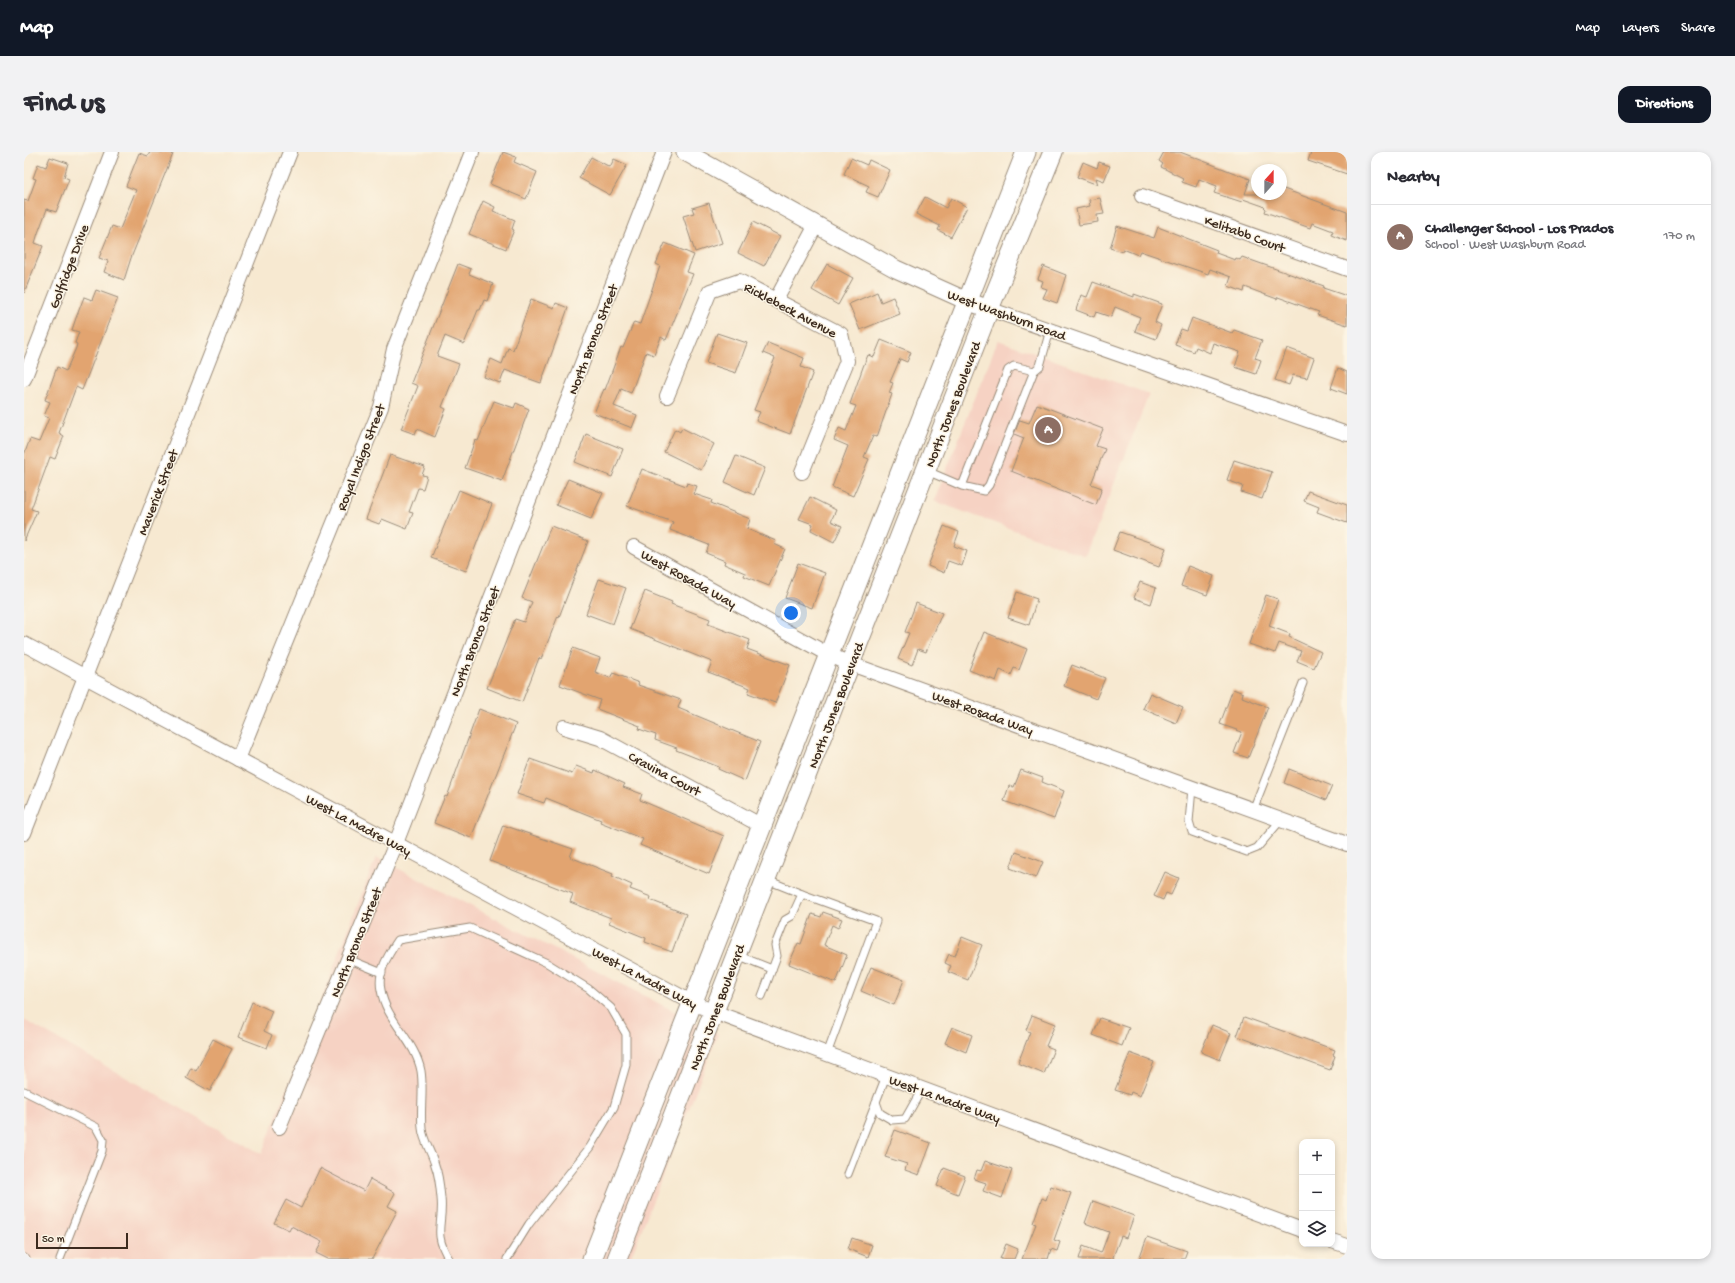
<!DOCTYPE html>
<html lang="en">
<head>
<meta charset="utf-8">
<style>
	:root { --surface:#fff; --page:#f2f2f3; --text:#2b2b33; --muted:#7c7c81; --line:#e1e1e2; --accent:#111827 }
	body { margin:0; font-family:"Gochi Hand",sans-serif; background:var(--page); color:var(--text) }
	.controls { position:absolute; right:12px; bottom:12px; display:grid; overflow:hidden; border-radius:8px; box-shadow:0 2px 6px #0003 }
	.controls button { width:36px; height:36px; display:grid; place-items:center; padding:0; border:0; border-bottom:1px solid var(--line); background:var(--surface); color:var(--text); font:20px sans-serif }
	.compass { position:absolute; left:1227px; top:12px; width:36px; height:36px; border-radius:50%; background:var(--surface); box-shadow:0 2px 6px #0003; rotate:21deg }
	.scale { position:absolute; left:12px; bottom:10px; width:92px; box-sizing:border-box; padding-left:4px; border:2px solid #3b2a1e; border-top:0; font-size:11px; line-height:14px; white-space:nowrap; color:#3b2a1e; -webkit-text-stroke:3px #fcf5e5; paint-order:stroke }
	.you { position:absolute; left:767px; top:461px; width:14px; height:14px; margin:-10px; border:3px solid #fff; border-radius:50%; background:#1a73e8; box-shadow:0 0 0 6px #1a73e833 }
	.badge { display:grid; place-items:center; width:26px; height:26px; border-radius:50%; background:var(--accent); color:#fff; font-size:13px; font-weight:700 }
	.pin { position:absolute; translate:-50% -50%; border:2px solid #fff; box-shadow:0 1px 4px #0006 }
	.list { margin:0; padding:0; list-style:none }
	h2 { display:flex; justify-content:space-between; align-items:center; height:52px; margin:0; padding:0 16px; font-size:17px }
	h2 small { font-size:13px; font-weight:400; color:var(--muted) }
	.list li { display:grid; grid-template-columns:26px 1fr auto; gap:12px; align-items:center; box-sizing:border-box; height:64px; padding:0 16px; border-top:1px solid var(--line) }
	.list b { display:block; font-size:15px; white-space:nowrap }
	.list p { margin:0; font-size:13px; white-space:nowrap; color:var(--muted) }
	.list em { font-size:13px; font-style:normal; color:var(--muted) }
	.icon { flex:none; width:22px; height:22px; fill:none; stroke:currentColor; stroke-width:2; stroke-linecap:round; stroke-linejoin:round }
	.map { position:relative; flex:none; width:1323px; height:1107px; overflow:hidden; border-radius:12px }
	header { display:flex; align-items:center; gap:24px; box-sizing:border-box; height:56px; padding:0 20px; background:var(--accent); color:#fff }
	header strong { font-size:19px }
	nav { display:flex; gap:22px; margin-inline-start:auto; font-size:14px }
	.intro { display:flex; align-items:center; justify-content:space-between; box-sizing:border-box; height:96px; padding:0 24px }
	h1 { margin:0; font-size:28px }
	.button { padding:10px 18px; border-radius:12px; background:var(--accent); color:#fff; font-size:14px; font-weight:700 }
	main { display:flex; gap:24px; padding:0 24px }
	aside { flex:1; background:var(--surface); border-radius:12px; box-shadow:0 2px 6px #0003 }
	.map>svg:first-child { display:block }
	.built { fill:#f6d2c3 }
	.building { fill:#e2a470 }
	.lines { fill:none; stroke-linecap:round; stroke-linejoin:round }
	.service-casing { stroke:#998a78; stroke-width:9 }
	.minor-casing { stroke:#998a78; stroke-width:16 }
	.tertiary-casing { stroke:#998a78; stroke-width:19 }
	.secondary-casing { stroke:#998a78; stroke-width:21 }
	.service { stroke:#fff; stroke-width:7 }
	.minor { stroke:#fff; stroke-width:14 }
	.tertiary { stroke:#fff; stroke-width:17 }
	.secondary { stroke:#fff; stroke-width:19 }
	.labels { text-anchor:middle; stroke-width:3; stroke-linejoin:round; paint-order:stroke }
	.street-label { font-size:14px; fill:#3b2a1e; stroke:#fcf5e5 }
</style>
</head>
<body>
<header>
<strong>Map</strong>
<nav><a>Map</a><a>Layers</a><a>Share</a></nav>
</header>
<div class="intro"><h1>Find us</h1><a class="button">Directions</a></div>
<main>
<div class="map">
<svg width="1323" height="1107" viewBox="0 0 1323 1107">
	<rect width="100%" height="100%" fill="#fcf5e5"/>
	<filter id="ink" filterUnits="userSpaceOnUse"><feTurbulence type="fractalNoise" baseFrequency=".025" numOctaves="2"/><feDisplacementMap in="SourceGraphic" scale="8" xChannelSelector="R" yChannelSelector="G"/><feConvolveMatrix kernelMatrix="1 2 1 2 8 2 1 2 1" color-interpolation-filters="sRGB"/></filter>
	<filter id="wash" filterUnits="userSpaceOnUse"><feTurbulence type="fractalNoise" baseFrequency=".012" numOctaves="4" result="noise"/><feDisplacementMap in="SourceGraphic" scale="16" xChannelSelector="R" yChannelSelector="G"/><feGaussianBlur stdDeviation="0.9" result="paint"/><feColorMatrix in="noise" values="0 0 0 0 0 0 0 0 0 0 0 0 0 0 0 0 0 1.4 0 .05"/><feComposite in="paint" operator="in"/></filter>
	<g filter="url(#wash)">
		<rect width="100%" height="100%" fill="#f7e9d1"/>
		<g class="built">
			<polygon points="974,188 1125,242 1062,404 910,349"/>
			<polygon points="352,705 694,882 606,1107 0,1107 0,868 238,1002"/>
		</g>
		<g id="blocks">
			<g class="building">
				<polygon points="126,0 143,0 149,2 107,106 100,128 80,120 84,109 75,106 88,74 96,77 112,38 102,34 115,1 124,4"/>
				<polygon points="479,0 492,5 490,10 513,20 502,47 466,32"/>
				<polygon points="1140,0 1156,0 1226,27 1221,42 1257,42 1257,36 1323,60 1323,89 1308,83 1309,79 1288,71 1286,76 1241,60 1242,57 1239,54 1219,47 1218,50 1190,41 1193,34 1175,27 1172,35 1158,30 1159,26 1137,15 1139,12 1135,9"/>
				<polygon points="1287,0 1323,0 1323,22 1284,9"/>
				<polygon points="26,5 44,11 40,25 45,27 32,60 23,57 14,81 11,91 19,94 0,141 0,48 4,49 12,27 9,26 14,12 22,15"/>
				<polygon points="567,5 586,15 590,7 603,13 586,43 555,26"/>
				<polygon points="827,6 843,13 845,8 866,18 854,45 842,40 845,34 820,22"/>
				<polygon points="1059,10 1073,16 1075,10 1086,14 1080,29 1072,26 1074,33 1053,25"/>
				<polygon points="901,45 922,56 927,46 943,55 927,85 914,78 916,74 892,62"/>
				<polygon points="1076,46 1080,62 1073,63 1074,70 1055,73 1052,57 1066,54 1065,48"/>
				<polygon points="459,49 471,55 469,59 491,68 488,77 490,78 482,97 445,82"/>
				<polygon points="685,51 698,91 671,100 659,64 670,61 668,56"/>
				<polygon points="729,70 756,84 740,114 714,101"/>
				<polygon points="1093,74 1130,86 1134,75 1193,98 1192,101 1211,108 1212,106 1216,108 1218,105 1300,134 1299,136 1323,144 1323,173 1293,163 1295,160 1254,145 1253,147 1221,135 1220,140 1204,134 1207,125 1186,117 1184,122 1116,99 1114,103 1099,97 1098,100 1086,96"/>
				<polygon points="641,91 670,103 663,120 669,122 642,188 637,185 630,203 622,200 607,241 597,237 590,254 613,263 608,276 570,261 580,237 581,238 597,195 599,196 610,170 616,172 636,114 632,112"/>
				<polygon points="434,112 447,117 445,122 469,132 463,149 460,148 456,158 454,158 440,192 421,184 413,204 435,212 418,255 422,257 411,285 393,277 391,282 377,277 394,234 387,231"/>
				<polygon points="803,112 829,126 814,153 788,138"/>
				<polygon points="1019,114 1042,123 1033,151 1019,146 1023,137 1017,135 1019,129 1014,127"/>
				<polygon points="1069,130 1110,145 1110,142 1138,152 1131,170 1137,173 1132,187 1111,179 1116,165 1091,155 1087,165 1072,160 1070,165 1052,158 1057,143 1063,145"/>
				<polygon points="72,138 94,146 58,238 52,235 35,281 40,284 31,307 26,305 7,357 13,359 0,389 0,303 6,287 15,290 25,266 20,264 26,250 21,248 33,215 42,219 52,196 53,192 51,191 55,180 48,178 52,166 60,145 68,148"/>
				<polygon points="853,140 857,150 869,145 876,162 836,178 825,152"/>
				<polygon points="507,147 530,156 532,151 544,156 517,231 481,218 476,231 460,225 467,207 478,212 484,196 489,198"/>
				<polygon points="1168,166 1208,181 1210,178 1238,188 1231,206 1237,208 1232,222 1211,215 1216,200 1189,191 1186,201 1172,195 1170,200 1151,193 1157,177 1163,179"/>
				<polygon points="693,181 723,191 712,221 682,211"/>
				<polygon points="857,188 887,200 883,210 876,207 866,230 869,231 865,241 868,242 853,285 849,284 840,305 845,307 829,344 808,335 824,294 810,288 815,276 822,279 832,254 826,252 839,215 844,203 850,205"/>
				<polygon points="744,191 780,206 777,215 789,220 766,282 732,269 736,260 730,258 751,206 739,201"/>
				<polygon points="1263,196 1290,206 1283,226 1269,223 1265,233 1251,228"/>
				<polygon points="1314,216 1323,220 1323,242 1307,236"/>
				<polygon points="470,249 490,256 492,251 505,257 478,329 441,316 451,288 454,289"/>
				<polygon points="1013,252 1079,277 1072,294 1081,297 1067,332 1078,336 1072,353 987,319 1000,286 990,282 996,268 1005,271"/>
				<polygon points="658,276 690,292 677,318 640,300 651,277 656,280"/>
				<polygon points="562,282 599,297 588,325 551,310"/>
				<polygon points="366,303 401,315 398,323 403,324 399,337 394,336 385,360 389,361 383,377 358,367 355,372 342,367"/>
				<polygon points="712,304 741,316 730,343 701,330"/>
				<polygon points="1210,308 1248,320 1238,347 1217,340 1219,334 1203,328"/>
				<polygon points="618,317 662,334 663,331 673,334 670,342 688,348 687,351 726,367 723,377 752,389 750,392 761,397 745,434 720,424 721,421 700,412 701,409 682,401 685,393 646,378 649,370 603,354"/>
				<polygon points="544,327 579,341 567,367 532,353"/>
				<polygon points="435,338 468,352 442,419 407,406"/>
				<polygon points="1284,339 1323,353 1323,371 1293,360 1295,355 1280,349"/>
				<polygon points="786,345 812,358 807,369 818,374 810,390 787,378 789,372 775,367"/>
				<polygon points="527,374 564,389 535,465 534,464 517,507 515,506 498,550 463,536 491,467 500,470 508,450 498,446"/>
				<polygon points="920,374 935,380 930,394 943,399 938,414 924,409 920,421 904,414"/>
				<polygon points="1096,380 1142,396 1135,415 1089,398"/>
				<polygon points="774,411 801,421 788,456 761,446"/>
				<polygon points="1164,414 1190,424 1183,443 1157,434"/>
				<polygon points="575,427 602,436 589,472 562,462"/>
				<polygon points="1116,430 1132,436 1127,452 1110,446"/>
				<polygon points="621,439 648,450 647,452 686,467 684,472 726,488 723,497 766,513 751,551 724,541 726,536 684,520 688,510 606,477"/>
				<polygon points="993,440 1013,447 1005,473 984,466"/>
				<polygon points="1242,443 1254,447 1245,474 1266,482 1265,485 1297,500 1290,516 1273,509 1277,499 1255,491 1251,501 1225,492"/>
				<polygon points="892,451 918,461 902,500 894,497 888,513 874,507 885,481 881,480"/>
				<polygon points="960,480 1003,497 995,518 990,516 987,523 976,518 972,529 945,518"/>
				<polygon points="549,496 576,506 571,520 586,526 589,521 615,531 614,533 657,548 654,556 736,590 721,629 694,617 695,615 652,598 653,596 631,588 632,583 615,577 616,574 573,557 576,548 536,533"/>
				<polygon points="1048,513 1081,526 1072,547 1040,534"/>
				<polygon points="1209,537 1219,541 1218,545 1244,555 1224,606 1210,601 1218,580 1196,572"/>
				<polygon points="1126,541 1159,555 1152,571 1119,557"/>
				<polygon points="455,557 492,572 447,686 410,671 421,644 423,645"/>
				<polygon points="506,607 548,622 552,614 570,621 571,618 601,632 599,635 618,642 616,648 700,684 685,722 616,693 619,687 576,670 577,668 522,646 520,651 493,642"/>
				<polygon points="1265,617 1308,634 1302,648 1260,631"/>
				<polygon points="997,618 1019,626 1018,630 1040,639 1030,667 980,649 985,634 990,635"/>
				<polygon points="479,673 549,697 546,705 589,722 588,724 608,733 606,737 627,745 626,748 662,762 648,800 621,790 622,786 585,771 587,766 546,750 549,742 466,709"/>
				<polygon points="992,700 1019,710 1012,726 986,716"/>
				<polygon points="1141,720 1155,726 1147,743 1142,741 1139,748 1130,744"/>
				<polygon points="799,760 818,767 814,776 808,773 800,793 823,803 812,831 765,812 774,791 777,792 788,762 797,765"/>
				<polygon points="938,785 958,793 944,828 924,820 927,814 921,811 925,802 931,804"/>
				<polygon points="847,815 880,828 870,853 837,839"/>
				<polygon points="228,850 248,859 240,879 248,883 243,896 214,885"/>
				<polygon points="1008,863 1031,872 1022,894 1030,897 1020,922 994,911 1006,880 1002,878"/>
				<polygon points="1220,865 1311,898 1309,903 1311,904 1306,918 1213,884"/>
				<polygon points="1076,866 1105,876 1098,894 1069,883"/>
				<polygon points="1188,873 1207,881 1196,908 1177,900"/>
				<polygon points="928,875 948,883 942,900 921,891"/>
				<polygon points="189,887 208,897 186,939 162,926 167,916 172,919"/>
				<polygon points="1106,901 1130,910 1116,944 1107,940 1106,943 1091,938"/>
				<polygon points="871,978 907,991 895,1023 881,1018 883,1012 861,1005"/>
				<polygon points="961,1009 988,1018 978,1046 959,1039 962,1031 950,1027 953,1018 957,1019"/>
				<polygon points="296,1016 340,1039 346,1027 371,1041 364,1054 373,1059 348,1107 304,1107 292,1101 298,1090 267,1074 265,1078 250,1071 262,1048 277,1056"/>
				<polygon points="920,1016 941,1024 934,1042 913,1034"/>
				<polygon points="1027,1034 1047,1041 1030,1088 1036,1090 1033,1099 1027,1097 1024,1107 998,1107 1012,1072 1009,1071 1018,1046 1022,1048"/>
				<polygon points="1069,1049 1110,1064 1102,1086 1097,1084 1089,1105 1090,1107 1055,1107 1059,1094 1077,1101 1085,1080 1061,1071"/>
				<polygon points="1123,1085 1163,1099 1160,1107 1115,1107"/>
				<polygon points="828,1086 848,1093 844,1105 824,1097"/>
				<polygon points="982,1092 994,1097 990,1107 976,1107"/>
			</g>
		</g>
	</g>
	<g filter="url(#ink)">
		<use href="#blocks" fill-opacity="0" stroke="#998a78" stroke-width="1"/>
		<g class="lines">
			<defs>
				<g id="service">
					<polyline points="1010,219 1016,214 1026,178"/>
					<polyline points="903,319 938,334 960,339 965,333 1010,219 990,214 984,218 938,334"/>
					<polyline points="1168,636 1165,670 1168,680 1223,700 1233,696 1257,668"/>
					<polyline points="1229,658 1279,531"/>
					<polyline points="778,742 852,769 803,902"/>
					<polyline points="713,803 748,817"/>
					<polyline points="324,807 358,821"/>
					<polyline points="738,844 753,804 751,793 761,768 768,764 778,742 743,728"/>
					<polyline points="0,939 72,975 79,988 78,999 36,1107"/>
					<polyline points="852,950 856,961 868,968 881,967 898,937"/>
					<polyline points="824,1022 862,924"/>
					<polyline points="0,1106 2,1107"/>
					<path d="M425,1107C408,1080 420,1072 417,1046C416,1035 415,1023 411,1013C408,1001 399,989 398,976C396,957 400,938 397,919C391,888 362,869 357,838C353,820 364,803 374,788L446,776L523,811L565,837L587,856L602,882V913L590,955L566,995L505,1072L483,1107"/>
				</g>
				<g id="minor">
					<polyline points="1118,44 1323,117"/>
					<polyline points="752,148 792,73"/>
					<polyline points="965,157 1323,282"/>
					<polyline points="0,227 88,0"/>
					<polyline points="643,244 686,139 715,129 817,182 823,209 778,320"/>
					<polyline points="610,395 805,503 827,512 1323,692"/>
					<polyline points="0,492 669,851 690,860 1278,1078"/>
					<polyline points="540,575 576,586 738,674"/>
					<polyline points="214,607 357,255 370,197 448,0"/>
					<polyline points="0,681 266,0"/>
					<polyline points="255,975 372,691 640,0"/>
					<polyline points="1308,1089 1323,1094"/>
				</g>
				<polyline id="tertiary" points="661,0 872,117 943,149 965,157"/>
				<g id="secondary">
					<polyline points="568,1107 1002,0"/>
					<polyline points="593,1107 965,157 1029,0"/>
				</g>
			</defs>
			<use href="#service" class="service-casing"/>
			<use href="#minor" class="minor-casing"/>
			<use href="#tertiary" class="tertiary-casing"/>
			<use href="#secondary" class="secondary-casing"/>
			<use href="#service" class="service"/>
			<use href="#minor" class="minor"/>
			<use href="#tertiary" class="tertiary"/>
			<use href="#secondary" class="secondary"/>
		</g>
	</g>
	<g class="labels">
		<g class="street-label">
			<text transform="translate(1221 81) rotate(20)" y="5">Kelitabb Court</text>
			<text transform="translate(44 114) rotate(-69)" y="5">Golfridge Drive</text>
			<text transform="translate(767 157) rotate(28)" y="5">Ricklebeck Avenue</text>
			<text transform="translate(983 162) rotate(20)" y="5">West Washburn Road</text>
			<text transform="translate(568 187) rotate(-69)" y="5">North Bronco Street</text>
			<text transform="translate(928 252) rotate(-69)" y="5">North Jones Boulevard</text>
			<text transform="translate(336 305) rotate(-69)" y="5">Royal Indigo Street</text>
			<text transform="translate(133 340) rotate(-69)" y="5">Maverick Street</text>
			<text transform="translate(665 426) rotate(29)" y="5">West Rosada Way</text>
			<text transform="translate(450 489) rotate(-69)" y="5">North Bronco Street</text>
			<text transform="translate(811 553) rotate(-69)" y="5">North Jones Boulevard</text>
			<text transform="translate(959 560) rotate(20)" y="5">West Rosada Way</text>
			<text transform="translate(641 621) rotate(28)" y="5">Cravina Court</text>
			<text transform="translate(335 672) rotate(28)" y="5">West La Madre Way</text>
			<text transform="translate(331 790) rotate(-68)" y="5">North Bronco Street</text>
			<text transform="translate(621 825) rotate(28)" y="5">West La Madre Way</text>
			<text transform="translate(692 855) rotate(-69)" y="5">North Jones Boulevard</text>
			<text transform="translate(921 946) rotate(20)" y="5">West La Madre Way</text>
		</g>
	</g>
</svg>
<div class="controls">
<button>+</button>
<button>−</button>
<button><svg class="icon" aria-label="layers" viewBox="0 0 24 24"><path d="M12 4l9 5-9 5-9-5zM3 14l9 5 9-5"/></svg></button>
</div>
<svg class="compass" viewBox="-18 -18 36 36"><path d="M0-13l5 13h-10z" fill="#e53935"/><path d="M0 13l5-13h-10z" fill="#7c7c81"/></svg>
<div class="scale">50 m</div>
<div class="you"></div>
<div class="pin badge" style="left:1024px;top:278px;background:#8d6e63">A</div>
</div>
<aside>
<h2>Nearby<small></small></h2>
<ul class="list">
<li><span class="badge" style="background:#8d6e63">A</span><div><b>Challenger School - Los Prados</b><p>School · West Washburn Road</p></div><em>170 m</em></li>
</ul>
</aside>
</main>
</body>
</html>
